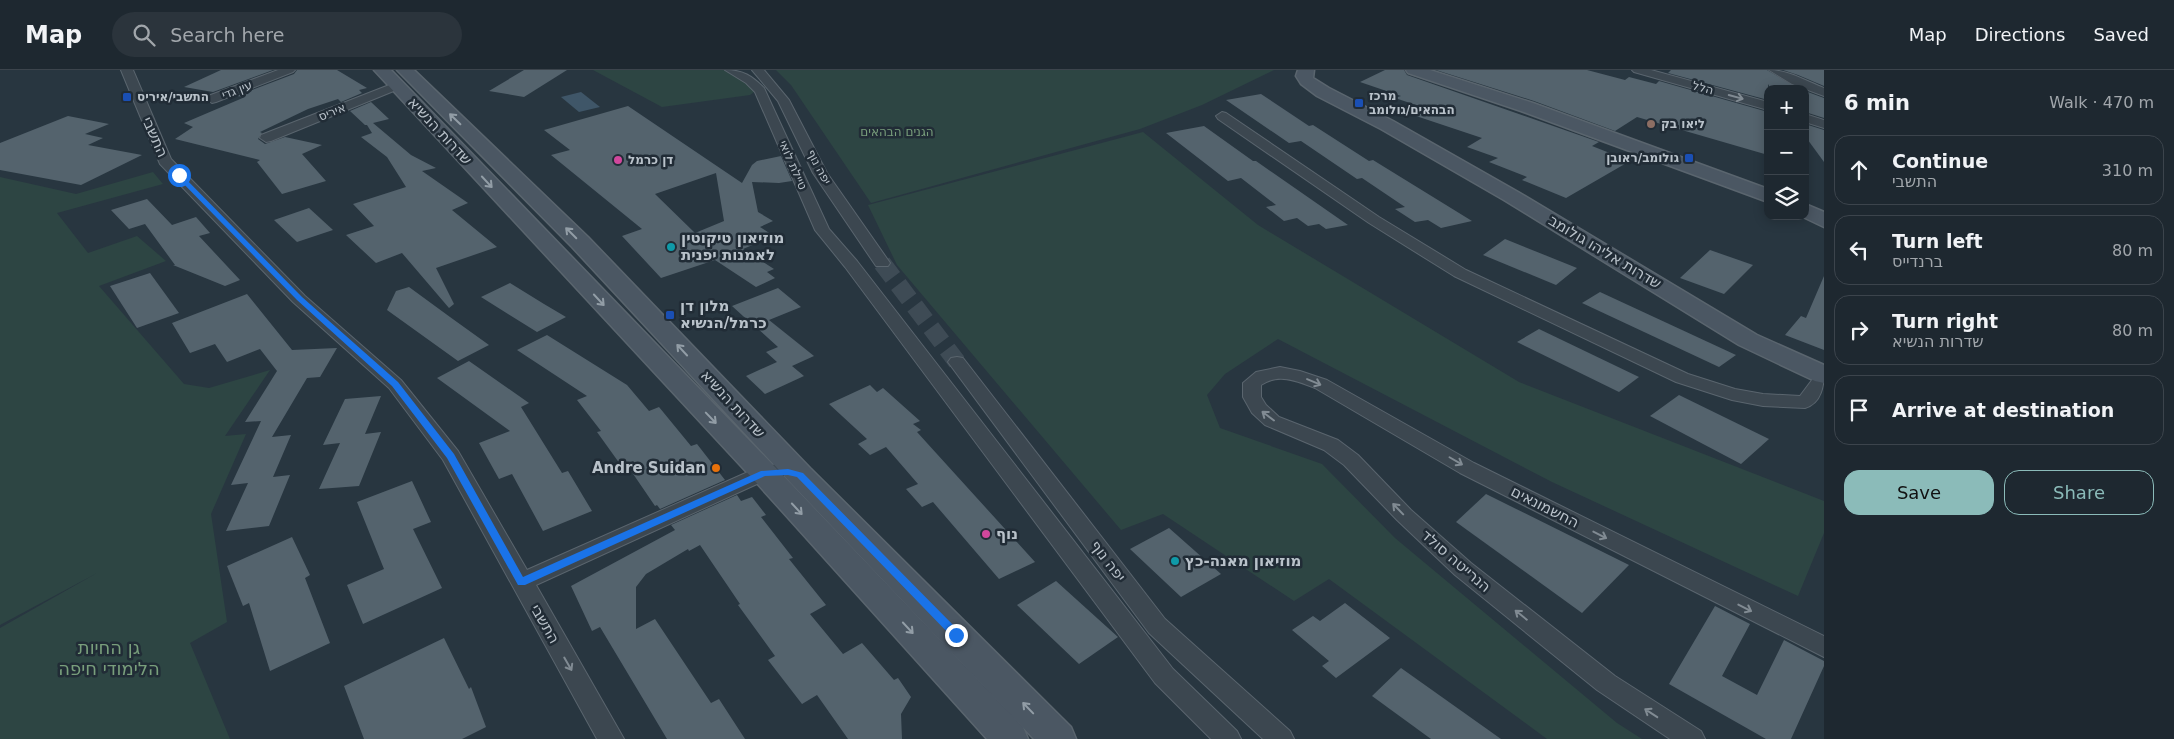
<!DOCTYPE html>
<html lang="en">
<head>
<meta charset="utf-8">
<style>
	:root { --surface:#1e2830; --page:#2b343c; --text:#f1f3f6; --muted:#a1a6ab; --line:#3c444c; --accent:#8bbbb9 }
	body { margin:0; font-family:"DejaVu Sans",Heebo,sans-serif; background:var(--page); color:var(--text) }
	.controls { position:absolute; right:15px; top:15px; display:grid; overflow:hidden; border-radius:10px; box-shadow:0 2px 12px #0003 }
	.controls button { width:45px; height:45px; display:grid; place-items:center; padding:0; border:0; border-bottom:1px solid var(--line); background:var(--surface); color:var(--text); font:25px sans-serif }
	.stop { position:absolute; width:15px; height:15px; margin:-11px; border:4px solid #1a73e8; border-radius:50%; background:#fff }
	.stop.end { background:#1a73e8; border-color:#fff; box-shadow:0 1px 5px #0008 }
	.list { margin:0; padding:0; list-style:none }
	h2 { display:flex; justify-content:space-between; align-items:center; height:65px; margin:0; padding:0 20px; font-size:21px }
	h2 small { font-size:16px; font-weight:400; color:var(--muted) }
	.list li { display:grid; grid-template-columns:32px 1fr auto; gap:15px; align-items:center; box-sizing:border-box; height:70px; margin:0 10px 10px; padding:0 10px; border:1px solid var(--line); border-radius:15px }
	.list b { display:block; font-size:19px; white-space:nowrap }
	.list p { margin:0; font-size:16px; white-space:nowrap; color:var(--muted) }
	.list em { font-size:16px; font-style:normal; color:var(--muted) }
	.actions { display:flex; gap:10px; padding:15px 20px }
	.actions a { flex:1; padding:11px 0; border:1px solid var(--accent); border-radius:15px; text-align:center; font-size:18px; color:var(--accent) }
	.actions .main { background:var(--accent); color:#111 }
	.icon { flex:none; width:28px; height:28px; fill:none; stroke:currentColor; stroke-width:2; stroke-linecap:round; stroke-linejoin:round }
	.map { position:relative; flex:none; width:1824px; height:669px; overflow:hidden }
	header { display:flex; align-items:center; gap:30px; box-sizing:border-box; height:70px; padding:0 25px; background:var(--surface); border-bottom:1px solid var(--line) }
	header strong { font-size:24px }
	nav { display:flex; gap:28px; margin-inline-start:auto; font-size:18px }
	.search { width:350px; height:45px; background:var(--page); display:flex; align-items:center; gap:12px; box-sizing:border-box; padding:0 18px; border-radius:28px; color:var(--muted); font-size:19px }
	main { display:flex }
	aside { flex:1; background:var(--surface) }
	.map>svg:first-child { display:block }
	.green { fill:#2d4543 }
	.water { fill:#3f5668 }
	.building { fill:#54636d; fill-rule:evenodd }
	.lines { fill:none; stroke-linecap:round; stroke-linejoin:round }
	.street-tunnel { stroke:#3e4b55; stroke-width:18; stroke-dasharray:18 9; stroke-linecap:butt }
	.street-casing { stroke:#5a656e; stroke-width:2 }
	.secondary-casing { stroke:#5a656e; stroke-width:3 }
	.street { fill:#3c4750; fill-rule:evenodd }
	.secondary { fill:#4b5763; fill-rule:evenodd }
	.oneway { stroke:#818b93 }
	.oneway2 { stroke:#929da6 }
	.route { fill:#1a73e8 }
	.transit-dot { fill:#1a4fb4; stroke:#212c36; stroke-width:2 }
	.education-dot { fill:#8d6e63; stroke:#212c36; stroke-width:2 }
	.hotel-dot { fill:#d1479c; stroke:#212c36; stroke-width:2 }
	.culture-dot { fill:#0f9aa8; stroke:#212c36; stroke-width:2 }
	.food-dot { fill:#e8710a; stroke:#212c36; stroke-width:2 }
	.labels { text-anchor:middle; stroke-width:5; stroke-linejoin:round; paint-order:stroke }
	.far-street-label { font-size:12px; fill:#b9c2ca; stroke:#212c36 }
	.far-poi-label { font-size:12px; font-weight:bold; fill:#b9c2ca; stroke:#212c36; text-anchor:start }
	.far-park-label { font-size:12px; fill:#799f7c; stroke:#212c36 }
	.street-label { font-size:15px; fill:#b9c2ca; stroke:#212c36 }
	.poi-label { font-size:15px; font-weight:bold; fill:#b9c2ca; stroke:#212c36; text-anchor:start }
	.near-park-label { font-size:18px; fill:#799f7c; stroke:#212c36 }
</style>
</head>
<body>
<header>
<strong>Map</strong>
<div class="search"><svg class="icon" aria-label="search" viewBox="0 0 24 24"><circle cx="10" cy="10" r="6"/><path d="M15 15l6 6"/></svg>Search here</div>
<nav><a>Map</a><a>Directions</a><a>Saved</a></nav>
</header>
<main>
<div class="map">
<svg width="1824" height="669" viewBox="0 0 1824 669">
	<rect width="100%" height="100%" fill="#283640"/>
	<g class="green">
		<polygon points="593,0 727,0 748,14 754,22 750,25 662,37"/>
		<polygon points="776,0 1274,0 1202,35 1140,59 871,133 791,15"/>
		<polygon points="1143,62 1258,155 1519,312 1824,431 1824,463 1798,526 1552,412 1278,269 1225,304 1207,325 1220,358 1322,394 1395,468 1617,653 1642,669 1547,669 1329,509 1294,531 1163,444 1121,460 897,195 868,135"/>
		<polygon points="153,102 163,114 57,143 88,183 137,166 166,191 99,216 184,314 209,318 270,300 225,366 246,364 211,444 227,552 190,573 230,669 0,669 0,558 97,503 0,555 0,107 76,124"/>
	</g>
	<polygon class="water" points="581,22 600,37 579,42 561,27"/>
	<g class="building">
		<polygon points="221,0 273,0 213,22 184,17"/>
		<polygon points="297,0 337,0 367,18 359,20 362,23 341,32 338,29 308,39 260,62 262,63 258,69 265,74 285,67 322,75 302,84 326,111 282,124 257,92 260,90 175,69 193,57 184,53 245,27 236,26 294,4"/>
		<polygon points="524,0 567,0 524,27 489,21"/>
		<polygon points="1385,0 1404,0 1407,5 1599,72 1592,76 1630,91 1566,128 1522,110 1527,107 1489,92 1498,88 1467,77 1482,68 1410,44 1422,37 1395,28 1401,26 1360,12"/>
		<polygon points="1436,0 1587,0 1625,10 1629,7 1656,14 1659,11 1768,42 1768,85 1637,47 1615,61 1534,31"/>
		<polygon points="1671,0 1767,0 1798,18 1771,19 1768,14 1768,30 1668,3"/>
		<polygon points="1783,0 1824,0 1824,16 1798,5"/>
		<polygon points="1805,21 1824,28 1824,48 1805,42"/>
		<polygon points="1261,24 1309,56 1313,55 1369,91 1373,90 1472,151 1441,158 1428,150 1415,152 1395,139 1405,137 1362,108 1357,109 1301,71 1289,73 1226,30"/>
		<polygon points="371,32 389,49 373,53 411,85 436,98 422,101 468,133 452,140 497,177 436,198 454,234 449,238 402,183 376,193 346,165 374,156 353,134 406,117 387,87 361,67 372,63 367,55 365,55 350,41"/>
		<path d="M628,36L742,113L752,95L757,91L781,86L792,111L779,113L752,112L758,142L773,151L760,157L774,166L743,179L774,199L767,202L775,208L756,217L715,190L661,208L622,166L642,159L551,85L570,80L544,60ZM716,103L724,151L695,163L655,124Z"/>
		<polygon points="68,46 109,54 85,64 103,68 88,75 142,85 81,115 0,100 0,73"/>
		<polygon points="1805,54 1824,60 1824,92 1805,66"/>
		<polygon points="1204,56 1253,91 1256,91 1348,155 1326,159 1319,154 1308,156 1297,148 1284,151 1266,137 1276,135 1241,108 1228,111 1166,63"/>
		<polygon points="147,129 172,155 196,147 210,163 199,166 240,210 225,216 173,195 175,195 145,154 129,159 111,140"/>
		<polygon points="309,138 333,160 297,172 274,150"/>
		<polygon points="1505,169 1577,198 1556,215 1483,185"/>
		<polygon points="1710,180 1753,195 1724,224 1680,208"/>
		<polygon points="150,203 179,243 137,258 110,216"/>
		<polygon points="1824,206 1824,280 1785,265 1801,246 1806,248"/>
		<polygon points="510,213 544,234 566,247 537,262 481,227"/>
		<polygon points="409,217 450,247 489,275 458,291 387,240 396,221"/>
		<polygon points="778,218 801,237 769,250 814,286 792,296 804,306 765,324 746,306 777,292 766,282 778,277 756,257 758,254 754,256 732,236"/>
		<polygon points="1600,222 1736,285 1719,297 1582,233"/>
		<polygon points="247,224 292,280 337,278 320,307 307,308 272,367 291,365 273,407 290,405 269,456 226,461 248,413 231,415 261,351 245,352 277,301 260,279 227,292 215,274 190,283 172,253"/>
		<polygon points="1539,259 1639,307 1619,322 1517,272"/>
		<polygon points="547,265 627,315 649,341 659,337 691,376 697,374 725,410 660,439 657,435 655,436 625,392 620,394 597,362 601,361 577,330 587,326 517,280"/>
		<polygon points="469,291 529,333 521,337 562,403 568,401 592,441 543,461 512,404 499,409 479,373 510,361 437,308"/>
		<polygon points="870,315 877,322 883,318 920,351 913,354 921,360 917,362 1035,492 999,509 933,432 922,437 906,419 918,414 886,377 870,385 858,374 867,369 829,334"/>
		<polygon points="1679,325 1769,369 1741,394 1650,346"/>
		<polygon points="381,326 365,364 381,362 359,416 319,419 340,373 323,375 345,329"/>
		<polygon points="412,411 431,452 413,459 442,518 363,554 347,515 384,499 357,432"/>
		<polygon points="1486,424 1629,495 1582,543 1456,452"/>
		<polygon points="737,425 741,431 752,427 766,445 761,447 793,488 789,489 826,535 810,544 843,584 862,573 894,610 898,608 911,627 901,644 902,669 848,669 817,625 802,634 768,590 775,586 738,535 740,534 700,475 689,481 688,479 646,504 636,517 636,559 655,549 711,633 719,629 745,669 667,669 600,557 592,561 571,516 675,460 671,455"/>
		<polygon points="1169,458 1221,504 1181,527 1130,479"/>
		<polygon points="292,467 310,505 305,508 330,573 270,601 249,533 243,536 227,496"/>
		<polygon points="1056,511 1118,567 1079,594 1017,535"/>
		<polygon points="1345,533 1390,568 1336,608 1322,596 1329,591 1292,560 1313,546 1320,551"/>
		<polygon points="1715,536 1750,554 1722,606 1757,625 1784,570 1824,591 1824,596 1791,669 1766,669 1669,614"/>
		<polygon points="444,568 469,619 471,617 486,657 462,669 364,669 344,616"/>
		<polygon points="1401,598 1501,669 1431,669 1372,626"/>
	</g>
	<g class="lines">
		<polyline class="street-tunnel" points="882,193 957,292"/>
		<defs>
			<g id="street">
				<polygon points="121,0 133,0 171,89 305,226 401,310 458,381 527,500 757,398 777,394 784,396 787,401 784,406 768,409 536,515 624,669 597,669 443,390 389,318 293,232 160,94"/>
				<polygon points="278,0 295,0 293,2 216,32 212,33 206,29 208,26"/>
				<path d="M725,0C743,0 752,6 764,18L829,159L857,191L1173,599L1237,661L1241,669H1211L1155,613L845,197L815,160L755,22L746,13Z"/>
				<polygon points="752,0 764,0 789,30 827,103 890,193 888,196 876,196 874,193 813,103 778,31"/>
				<polygon points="1632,0 1651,0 1768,32 1768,40 1634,2"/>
				<path d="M1769,0C1788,0 1806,11 1824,18V26L1792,14Z"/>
				<polygon points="397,12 403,16 401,18 271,71 266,72 260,68 261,65"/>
				<path d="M1222,42L1226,43L1379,147L1466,200L1688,304L1735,319L1763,324L1800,326L1818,302L1824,300C1824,315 1822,333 1805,338L1763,336L1732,330L1676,312L1454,206L1369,153L1218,49L1216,46Z"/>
				<polygon points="1805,44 1824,50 1824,58 1805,52"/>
				<polygon points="957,287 963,288 1165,549 1290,661 1294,669 1263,669 1149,563 951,296 948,292 951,288"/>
				<path d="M1280,297L1300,301L1327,310L1474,393L1824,566V587L1460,403L1315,318C1297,311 1278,303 1261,315V327L1266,335L1279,347L1338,370L1358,385L1411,440L1471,493L1615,606L1701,661L1705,669H1670L1597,620L1455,505L1397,450L1344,395L1324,380L1265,355L1252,343L1243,327V313L1256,302Z"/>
			</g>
			<g id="secondary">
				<polygon points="374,0 391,0 774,396 1023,657 1028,669 987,669 754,410"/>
				<polygon points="397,0 414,0 588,167 810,398 1071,657 1076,669 1034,669 790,412 572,177"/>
				<polygon points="1298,0 1314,0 1313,8 1329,18 1393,51 1518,122 1757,265 1824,295 1824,313 1815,311 1739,275 1504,130 1381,59 1317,26 1301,14 1296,6"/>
				<polygon points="1406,0 1430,0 1533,33 1768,119 1768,132 1521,41 1408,3"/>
				<polygon points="1805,134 1824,142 1824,157 1801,146 1805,146"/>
			</g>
		</defs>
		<use href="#street" class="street-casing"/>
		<use href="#secondary" class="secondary-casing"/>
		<use href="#street" class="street"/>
		<use href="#secondary" class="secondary"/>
	</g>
	<defs><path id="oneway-shaft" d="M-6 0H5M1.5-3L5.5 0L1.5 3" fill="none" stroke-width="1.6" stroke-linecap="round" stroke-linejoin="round" transform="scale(1.25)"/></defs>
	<g class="oneway">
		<use href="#oneway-shaft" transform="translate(1736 27) rotate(15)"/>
		<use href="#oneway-shaft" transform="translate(1314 312) rotate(23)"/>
		<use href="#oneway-shaft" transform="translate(1268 346) rotate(-143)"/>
		<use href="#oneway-shaft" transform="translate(1456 391) rotate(30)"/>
		<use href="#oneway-shaft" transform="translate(1398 439) rotate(-134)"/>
		<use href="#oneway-shaft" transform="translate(1600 465) rotate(27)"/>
		<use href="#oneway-shaft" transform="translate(1745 538) rotate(27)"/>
		<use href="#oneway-shaft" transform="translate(1521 545) rotate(-141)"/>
		<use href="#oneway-shaft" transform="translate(568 594) rotate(60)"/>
		<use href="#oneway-shaft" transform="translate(1651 643) rotate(-147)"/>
	</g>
	<g class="oneway2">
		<use href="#oneway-shaft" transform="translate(455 49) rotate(-136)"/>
		<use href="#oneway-shaft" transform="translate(487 112) rotate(47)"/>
		<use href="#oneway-shaft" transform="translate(571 163) rotate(-135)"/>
		<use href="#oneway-shaft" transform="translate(599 230) rotate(47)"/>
		<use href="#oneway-shaft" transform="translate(682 280) rotate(-133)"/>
		<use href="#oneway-shaft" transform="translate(711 348) rotate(46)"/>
		<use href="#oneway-shaft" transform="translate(797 439) rotate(47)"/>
		<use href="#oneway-shaft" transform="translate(908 558) rotate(47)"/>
		<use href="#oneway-shaft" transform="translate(1028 638) rotate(-134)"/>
	</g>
	<polygon class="route" points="177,104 181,104 302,227 398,312 454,384 523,507 761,401 788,399 803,403 960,562 960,568 953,568 797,407 788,405 765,406 525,515 518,515 447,388 392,316 297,230 177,107"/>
	<g class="transit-dot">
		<rect x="122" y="22" width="10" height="10" rx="2.5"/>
		<rect x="1354" y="28" width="10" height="10" rx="2.5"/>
		<rect x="1684" y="83" width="10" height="10" rx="2.5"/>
		<rect x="665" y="240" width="10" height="10" rx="2.5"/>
	</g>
	<circle class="education-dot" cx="1651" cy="54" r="5"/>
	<g class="hotel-dot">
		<circle cx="618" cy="90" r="5"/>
		<circle cx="986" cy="464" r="5"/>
	</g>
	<g class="culture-dot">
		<circle cx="671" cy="177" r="5"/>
		<circle cx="1175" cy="491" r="5"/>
	</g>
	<circle class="food-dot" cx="716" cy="398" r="5"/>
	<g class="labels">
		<g class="far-street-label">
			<text transform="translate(1703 18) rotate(15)" y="4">הלל</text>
			<text transform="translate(237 20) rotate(-21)" y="4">עין גדי</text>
			<text transform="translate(332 42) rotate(-22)" y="4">איריס</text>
			<text transform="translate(793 95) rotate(66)" y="4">טיילת לואי</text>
			<text transform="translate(819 97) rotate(62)" y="4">יפה נוף</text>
		</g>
		<g class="far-poi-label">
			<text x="1369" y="30">מרכז<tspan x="1369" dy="14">הבהאים/גולומב</tspan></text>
			<text x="137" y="31">התשבי/איריס</text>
			<text x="1661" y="58">ליאו בק</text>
			<text x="1679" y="92" text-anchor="end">גולומב/ראובן</text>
			<text x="628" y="94">דן כרמל</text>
		</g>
		<g class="far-park-label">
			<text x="897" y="66">הגנים הבהאים</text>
		</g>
		<g class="street-label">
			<text transform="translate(440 61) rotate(47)" y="5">שדרות הנשיא</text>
			<text transform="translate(155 67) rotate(66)" y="5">התשבי</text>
			<text transform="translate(1605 182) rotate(31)" y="5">שדרות אליהו גולומב</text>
			<text transform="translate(733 334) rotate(47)" y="5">שדרות הנשיא</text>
			<text transform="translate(1545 437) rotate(27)" y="5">החשמונאים</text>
			<text transform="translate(1108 491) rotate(53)" y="5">יפה נוף</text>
			<text transform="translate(1456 491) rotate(41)" y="5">הנרייטה סולד</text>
			<text transform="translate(545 554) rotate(60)" y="5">התשבי</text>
		</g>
		<g class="poi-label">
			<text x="681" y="173">מוזיאון טיקוטין<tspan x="681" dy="17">לאמנות יפנית</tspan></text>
			<text x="680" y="241">מלון דן<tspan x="680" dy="17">כרמל/הנשיא</tspan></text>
			<text x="706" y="403" text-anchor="end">Andre Suidan</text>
			<text x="996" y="469">נוף</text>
			<text x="1185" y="496">מוזיאון מאנה-כץ</text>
		</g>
		<g class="near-park-label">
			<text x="109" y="584">גן החיות<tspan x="109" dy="21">הלימודי חיפה</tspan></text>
		</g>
	</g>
</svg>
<div class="controls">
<button>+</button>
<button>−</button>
<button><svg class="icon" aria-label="layers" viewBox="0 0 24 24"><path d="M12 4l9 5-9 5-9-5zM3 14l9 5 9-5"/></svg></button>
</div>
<div class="stop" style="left:179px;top:105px"></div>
<div class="stop end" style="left:956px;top:565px"></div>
</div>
<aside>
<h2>6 min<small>Walk · 470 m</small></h2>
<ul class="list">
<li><svg class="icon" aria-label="ahead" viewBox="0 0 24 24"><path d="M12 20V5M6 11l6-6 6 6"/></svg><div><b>Continue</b><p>התשבי</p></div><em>310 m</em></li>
<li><svg class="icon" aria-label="left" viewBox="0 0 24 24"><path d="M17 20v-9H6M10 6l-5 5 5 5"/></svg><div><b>Turn left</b><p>ברנדייס</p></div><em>80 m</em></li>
<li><svg class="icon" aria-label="right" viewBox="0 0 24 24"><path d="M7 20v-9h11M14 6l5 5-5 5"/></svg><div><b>Turn right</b><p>שדרות הנשיא</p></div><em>80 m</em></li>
<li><svg class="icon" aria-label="arrive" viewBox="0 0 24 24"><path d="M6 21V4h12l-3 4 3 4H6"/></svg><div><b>Arrive at destination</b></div></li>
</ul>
<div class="actions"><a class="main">Save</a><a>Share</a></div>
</aside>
</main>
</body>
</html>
